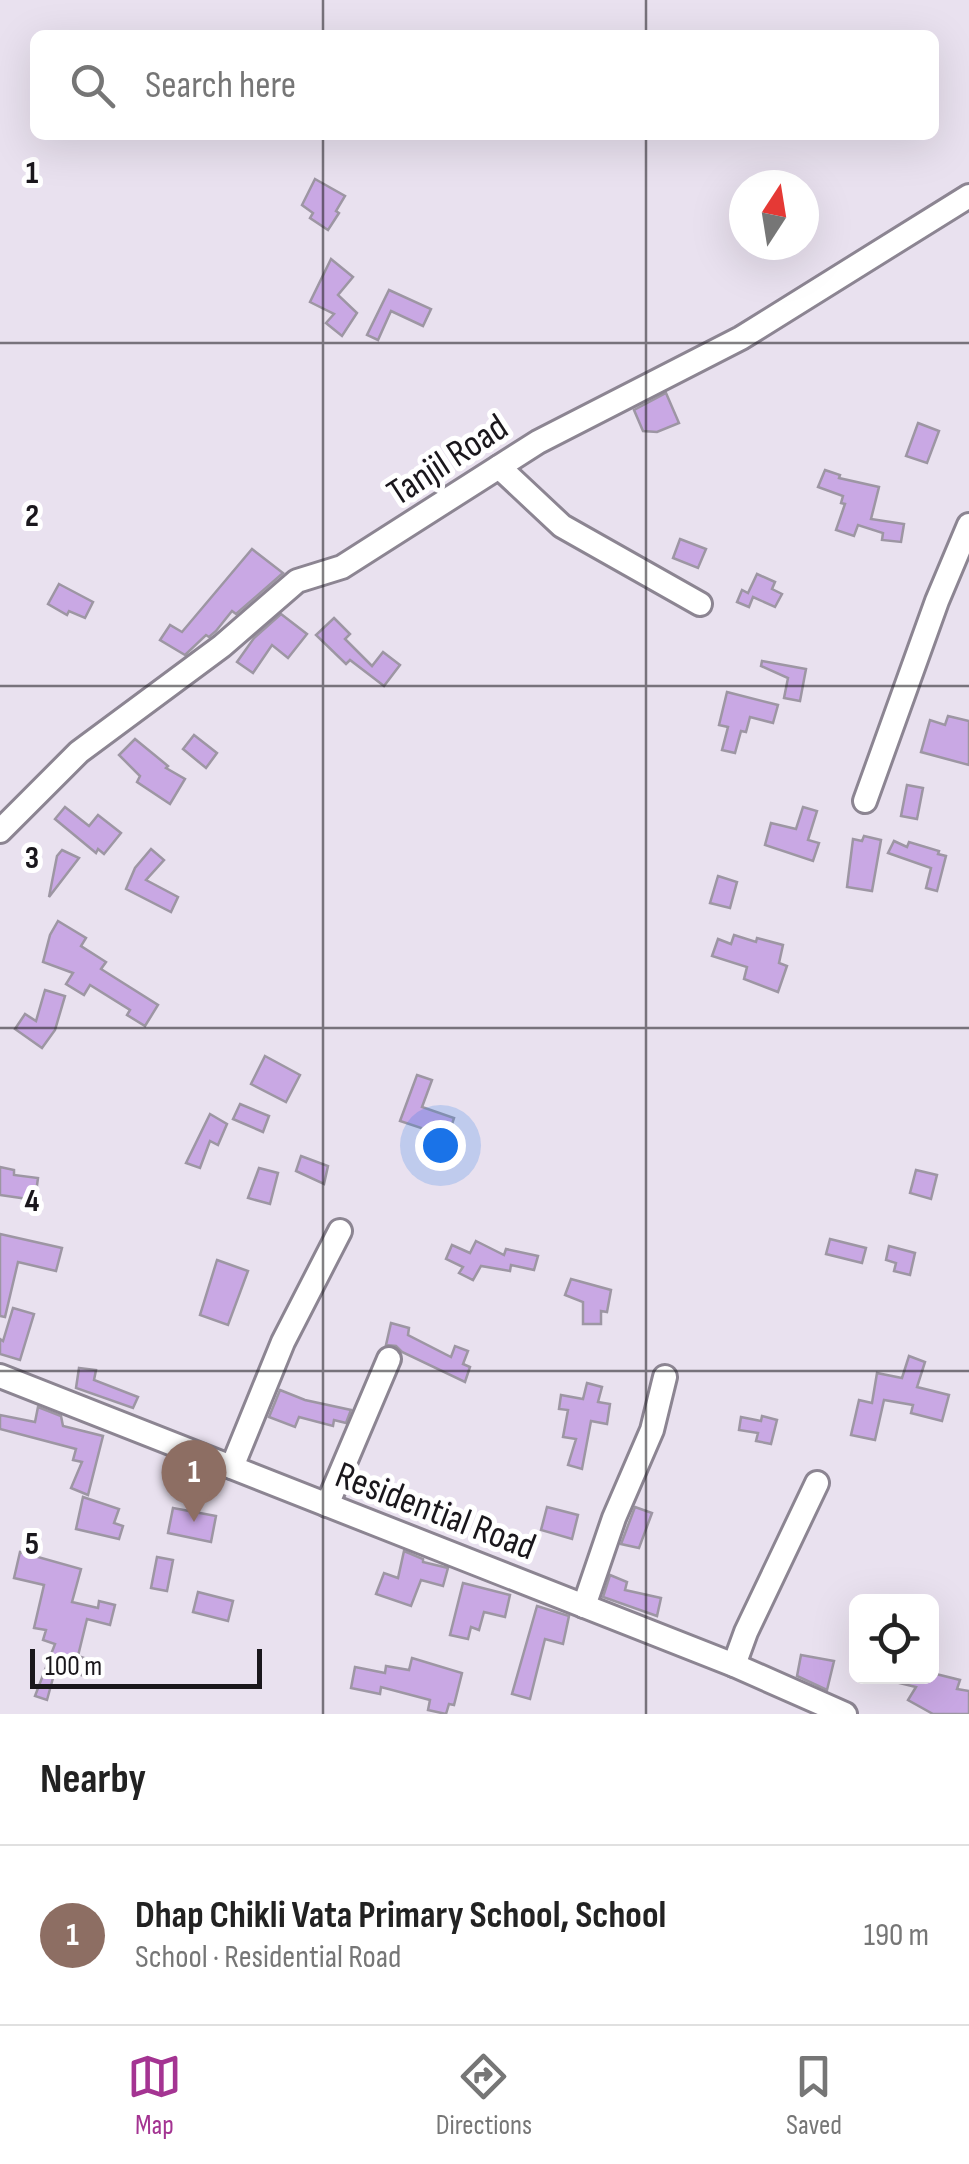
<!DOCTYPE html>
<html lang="en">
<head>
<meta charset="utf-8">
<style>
	:root { --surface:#fff; --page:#f2f2f2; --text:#222; --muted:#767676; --line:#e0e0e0; --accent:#a43492 }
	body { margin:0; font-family:"Sofia Sans Condensed",sans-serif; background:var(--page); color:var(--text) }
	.controls { position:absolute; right:30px; bottom:30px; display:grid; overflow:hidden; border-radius:15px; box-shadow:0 10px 40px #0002 }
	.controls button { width:90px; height:90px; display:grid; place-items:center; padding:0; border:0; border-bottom:2px solid var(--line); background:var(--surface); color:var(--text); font:50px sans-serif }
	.compass { position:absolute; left:729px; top:170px; width:90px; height:90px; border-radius:50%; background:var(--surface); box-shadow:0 10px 40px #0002; rotate:12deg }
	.scale { position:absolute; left:30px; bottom:25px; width:232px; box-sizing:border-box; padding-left:10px; border:5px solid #1a171c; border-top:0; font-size:28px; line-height:35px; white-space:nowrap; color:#1a171c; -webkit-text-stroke:8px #fff; paint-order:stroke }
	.you { position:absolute; left:440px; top:1145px; width:35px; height:35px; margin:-25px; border:8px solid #fff; border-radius:50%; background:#1a73e8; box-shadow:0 0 0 15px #1a73e833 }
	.badge { display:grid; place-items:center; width:65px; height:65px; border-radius:50%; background:var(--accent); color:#fff; font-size:32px; font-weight:700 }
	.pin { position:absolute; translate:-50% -82px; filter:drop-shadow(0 2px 5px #0008) }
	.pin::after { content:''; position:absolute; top:52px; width:35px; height:30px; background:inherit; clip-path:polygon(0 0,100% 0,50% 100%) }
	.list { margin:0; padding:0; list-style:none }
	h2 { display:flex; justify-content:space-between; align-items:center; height:130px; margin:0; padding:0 40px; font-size:42px }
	h2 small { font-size:32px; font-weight:400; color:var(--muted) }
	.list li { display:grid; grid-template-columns:65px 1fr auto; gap:30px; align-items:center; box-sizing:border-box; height:180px; padding:0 40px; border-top:2px solid var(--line) }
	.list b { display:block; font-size:38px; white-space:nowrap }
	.list p { margin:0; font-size:32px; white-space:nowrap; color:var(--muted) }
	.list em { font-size:32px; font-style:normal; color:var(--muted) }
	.icon { flex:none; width:55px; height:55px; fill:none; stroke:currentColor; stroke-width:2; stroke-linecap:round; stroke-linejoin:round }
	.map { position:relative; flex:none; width:969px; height:1714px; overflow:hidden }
	.search { position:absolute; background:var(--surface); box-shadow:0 10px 40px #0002; left:30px; right:30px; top:30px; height:110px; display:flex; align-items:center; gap:25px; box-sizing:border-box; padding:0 35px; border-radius:15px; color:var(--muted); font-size:38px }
	.sheet { height:310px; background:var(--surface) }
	nav { display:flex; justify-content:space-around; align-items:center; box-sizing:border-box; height:140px; border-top:2px solid var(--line); background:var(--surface); font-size:28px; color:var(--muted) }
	nav a { display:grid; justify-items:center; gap:5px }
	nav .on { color:var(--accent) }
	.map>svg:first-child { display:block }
	.building { fill:#c9a8e4; stroke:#9d96a3; stroke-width:2.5 }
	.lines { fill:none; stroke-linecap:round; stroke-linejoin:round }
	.minor-casing { stroke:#8c8592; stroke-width:28 }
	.minor { stroke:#fff; stroke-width:22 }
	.grid { fill:none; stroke:#1a171c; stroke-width:2.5; stroke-opacity:0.55 }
	.labels { text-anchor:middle; stroke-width:10; stroke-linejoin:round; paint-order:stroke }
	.street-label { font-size:38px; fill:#1a171c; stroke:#fff }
	.grid-label { font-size:32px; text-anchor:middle; font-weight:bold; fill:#1a171c; stroke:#fff; stroke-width:10; stroke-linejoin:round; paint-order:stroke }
</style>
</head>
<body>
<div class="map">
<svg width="969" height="1714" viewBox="0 0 969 1714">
	<rect width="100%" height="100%" fill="#e9e1ef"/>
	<g class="building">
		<polygon points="315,179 345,196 336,211 339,213 328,230 310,218 313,213 302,205"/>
		<polygon points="331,259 353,277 338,295 357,313 342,336 326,323 334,314 310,302"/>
		<polygon points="389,290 431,309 423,326 391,311 378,340 367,335"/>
		<polygon points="666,393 679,423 657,432 643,431 634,410"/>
		<polygon points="918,423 939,431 927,463 906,456"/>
		<polygon points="825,470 840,475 839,478 879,487 871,519 904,524 901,542 882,540 883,533 858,525 854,536 836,530 845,504 841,503 843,496 818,487"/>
		<polygon points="680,539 706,549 698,568 673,558"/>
		<polygon points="252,549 283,573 236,614 232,611 216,631 209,637 206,635 185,655 160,640 170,625 182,632"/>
		<polygon points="757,574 775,582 772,589 782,594 775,607 753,597 749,607 737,602 742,590 748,593"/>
		<polygon points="59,584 93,602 85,618 69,611 67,615 48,604"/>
		<polygon points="281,614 307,634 288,658 272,645 253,673 237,662 254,638"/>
		<polygon points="334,618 350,634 345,639 372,666 383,652 400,665 384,686 350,660 346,664 316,635"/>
		<polygon points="762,661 806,669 800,701 784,698 788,678 761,666"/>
		<polygon points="727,692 778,705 773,723 750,717 746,732 741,731 735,753 722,750 728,727 719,725"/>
		<polygon points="948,716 969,721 969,765 921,752 930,720 945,725"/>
		<polygon points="194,735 217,753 206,768 183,749"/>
		<polygon points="135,739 168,766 166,768 185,779 170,804 137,782 140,776 119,755"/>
		<polygon points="907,785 923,788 917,819 901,816"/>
		<polygon points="65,807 89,826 98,815 121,833 104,854 98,849 96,853 55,819"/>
		<polygon points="803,807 817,811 808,840 819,843 813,861 765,845 771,823 796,829"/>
		<polygon points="864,836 881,840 872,891 847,887 853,839 862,841"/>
		<polygon points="894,841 907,847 909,842 939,851 938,854 946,856 937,891 926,888 931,868 888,853"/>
		<polygon points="151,849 164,860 146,880 178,897 171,912 126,889 135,868"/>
		<polygon points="62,850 79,858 49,897 57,856"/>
		<polygon points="718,876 737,882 730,908 710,903"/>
		<polygon points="58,921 86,938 81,946 106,962 101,969 158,1005 145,1026 127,1015 130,1010 90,985 84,995 66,984 73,973 43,962 50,935"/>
		<polygon points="734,935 756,942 757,938 783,945 779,963 787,966 778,992 744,979 747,967 712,956 718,939 731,944"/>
		<polygon points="45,990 65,996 55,1030 42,1048 15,1029 25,1014 36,1021"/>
		<polygon points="265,1056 300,1075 286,1102 251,1084"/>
		<polygon points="417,1075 432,1080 422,1107 454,1118 448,1137 400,1121"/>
		<polygon points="240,1104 269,1116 263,1132 233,1119"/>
		<polygon points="210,1114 227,1124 218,1145 210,1141 200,1168 186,1163"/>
		<polygon points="301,1156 328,1166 324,1184 296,1171"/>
		<polygon points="0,1167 14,1170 14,1175 38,1178 35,1200 0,1195"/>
		<polygon points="259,1168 278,1173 270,1204 248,1198"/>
		<polygon points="916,1170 937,1175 931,1199 910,1193"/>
		<polygon points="0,1234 62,1248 56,1271 18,1262 5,1317 0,1316"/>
		<polygon points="830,1239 866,1248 862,1263 826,1254"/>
		<polygon points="476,1241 504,1255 506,1249 538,1256 534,1270 511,1265 510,1271 481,1266 473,1280 459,1273 463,1267 446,1259 452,1245 470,1253"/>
		<polygon points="889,1246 915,1253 910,1275 894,1271 896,1263 886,1260"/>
		<polygon points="217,1260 248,1271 228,1325 200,1315"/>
		<polygon points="571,1279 611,1290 607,1312 601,1311 601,1324 583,1324 583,1302 565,1295"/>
		<polygon points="13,1308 34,1314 20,1360 0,1354 0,1339 3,1341"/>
		<polygon points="391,1323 409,1328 408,1335 451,1357 455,1346 468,1351 463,1364 470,1367 465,1382 402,1352 396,1346 386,1345"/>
		<polygon points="909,1356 925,1362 917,1387 949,1395 942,1421 911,1413 913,1405 884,1400 875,1440 851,1435 859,1400 872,1403 877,1373 902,1378"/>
		<polygon points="79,1368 96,1370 94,1380 138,1397 133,1408 76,1388"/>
		<polygon points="587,1383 602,1387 598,1402 610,1404 607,1424 591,1421 582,1469 568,1465 576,1439 563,1437 568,1410 559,1409 561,1395 583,1399"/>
		<polygon points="280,1390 305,1400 351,1410 346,1423 334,1420 333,1426 299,1417 295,1427 269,1417"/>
		<polygon points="38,1407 61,1416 63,1426 103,1436 88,1495 71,1488 82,1462 73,1460 76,1449 0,1429 0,1415 35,1422"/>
		<polygon points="762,1416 777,1420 771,1444 756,1441 758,1433 739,1430 741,1417 761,1421"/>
		<polygon points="83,1497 119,1509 114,1523 123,1526 119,1539 76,1529"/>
		<polygon points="547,1507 578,1515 572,1539 541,1530"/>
		<polygon points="635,1507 652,1513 639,1548 621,1544"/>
		<polygon points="173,1508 216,1516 211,1542 168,1533"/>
		<polygon points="404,1551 423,1559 423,1562 448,1568 443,1586 421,1580 411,1606 376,1594 384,1573 398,1578"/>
		<polygon points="20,1552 81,1569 72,1602 98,1608 99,1601 115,1605 110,1625 87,1619 78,1656 90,1660 84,1676 56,1667 47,1700 35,1696 55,1644 43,1640 46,1630 34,1628 44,1585 14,1578"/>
		<polygon points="157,1557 173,1560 167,1591 151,1588"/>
		<polygon points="610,1575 627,1582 625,1590 661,1598 657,1616 603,1597"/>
		<polygon points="463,1583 510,1595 505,1617 484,1612 479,1630 471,1627 468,1639 450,1635"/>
		<polygon points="198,1592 233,1601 228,1621 193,1612"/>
		<polygon points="537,1606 569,1616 563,1644 545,1639 530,1699 512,1694"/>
		<polygon points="801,1655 834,1661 827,1690 797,1676"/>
		<polygon points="412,1658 462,1673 454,1705 449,1704 446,1714 428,1710 430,1700 381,1687 380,1694 351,1688 355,1667 385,1673 386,1666 409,1670"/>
		<polygon points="932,1673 960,1680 957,1689 969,1691 969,1714 933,1714 908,1700 916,1687 891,1681 891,1676 932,1676"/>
	</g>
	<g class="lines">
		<defs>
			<g id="minor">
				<polyline points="499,467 562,526 700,604"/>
				<polyline points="865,801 937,601 969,525"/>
				<polyline points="0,831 79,752 222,646 297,581 342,567 538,442 741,338 969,196"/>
				<polyline points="0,1376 734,1665 845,1714"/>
				<polyline points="232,1467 283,1342 340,1231"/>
				<polyline points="327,1505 389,1359"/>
				<polyline points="584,1606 614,1518 652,1430 665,1377"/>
				<polyline points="734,1665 746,1632 817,1483"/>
			</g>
		</defs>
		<use href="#minor" class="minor-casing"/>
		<use href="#minor" class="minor"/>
	</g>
	<path class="grid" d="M323,0V35M646,0V35M323,135V1714M646,135V1714M0,343H969M0,686H969M0,1028H969M0,1371H969"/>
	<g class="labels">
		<g class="street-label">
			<text transform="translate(447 459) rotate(-33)" y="13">Tanjil Road</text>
			<text transform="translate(436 1510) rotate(21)" y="13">Residential Road</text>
		</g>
	</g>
	<g class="grid-label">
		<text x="32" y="183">1</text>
		<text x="32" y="526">2</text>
		<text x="32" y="868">3</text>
		<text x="32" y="1211">4</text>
		<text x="32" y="1554">5</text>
	</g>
</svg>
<div class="controls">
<button><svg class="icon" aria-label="locate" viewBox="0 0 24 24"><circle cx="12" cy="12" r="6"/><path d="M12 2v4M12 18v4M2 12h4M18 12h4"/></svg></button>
</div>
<svg class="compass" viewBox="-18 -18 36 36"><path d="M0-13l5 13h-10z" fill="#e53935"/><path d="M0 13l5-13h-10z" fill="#767676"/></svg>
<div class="scale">100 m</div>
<div class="you"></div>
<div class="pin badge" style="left:194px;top:1522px;background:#8d6e63">1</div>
<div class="search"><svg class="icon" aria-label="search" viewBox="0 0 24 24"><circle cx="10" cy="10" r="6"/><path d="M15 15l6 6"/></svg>Search here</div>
</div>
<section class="sheet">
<h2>Nearby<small></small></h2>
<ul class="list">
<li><span class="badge" style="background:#8d6e63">1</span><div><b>Dhap Chikli Vata Primary School, School</b><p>School · Residential Road</p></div><em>190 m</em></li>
</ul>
</section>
<nav>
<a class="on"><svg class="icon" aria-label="map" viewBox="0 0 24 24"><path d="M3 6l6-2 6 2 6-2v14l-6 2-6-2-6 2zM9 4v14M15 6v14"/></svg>Map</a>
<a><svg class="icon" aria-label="directions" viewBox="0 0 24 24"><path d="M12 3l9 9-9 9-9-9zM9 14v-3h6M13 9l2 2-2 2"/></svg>Directions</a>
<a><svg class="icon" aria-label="saved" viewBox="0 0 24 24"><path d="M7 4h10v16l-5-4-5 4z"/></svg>Saved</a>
</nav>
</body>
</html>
